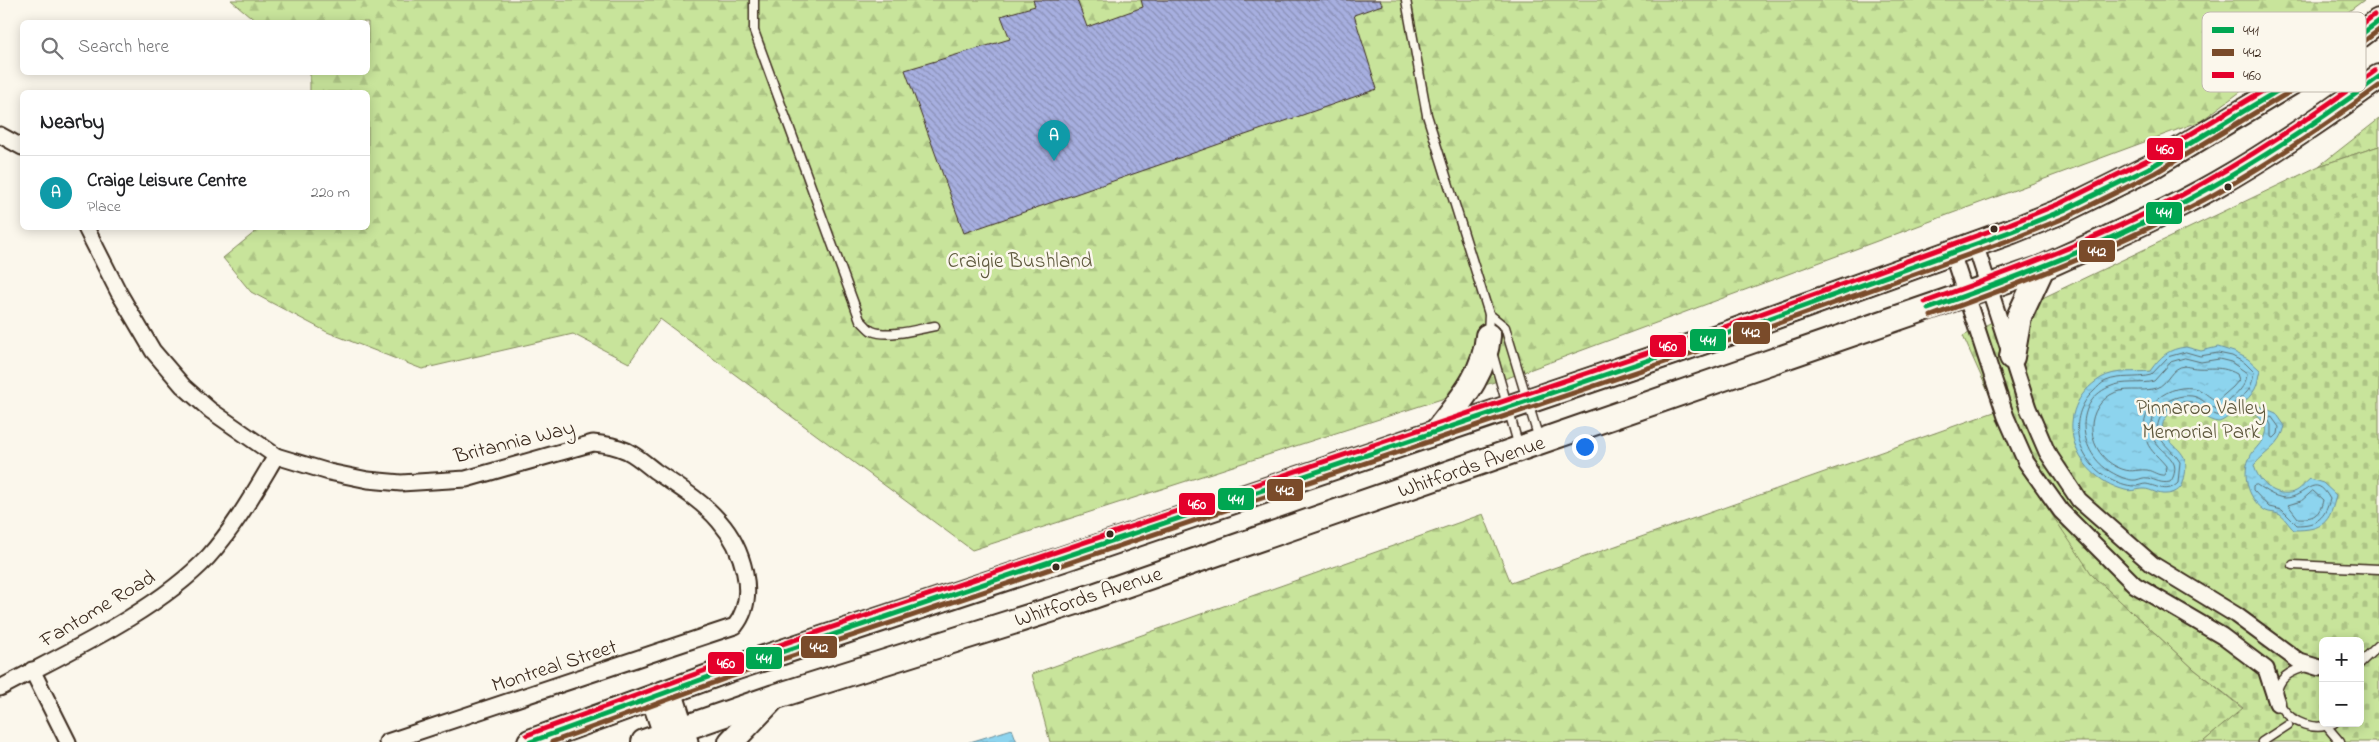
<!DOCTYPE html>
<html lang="en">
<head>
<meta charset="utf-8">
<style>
	:root { --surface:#fff; --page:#f2f2f2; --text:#202124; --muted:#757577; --line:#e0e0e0; --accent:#0b8043 }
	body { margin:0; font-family:"Indie Flower",sans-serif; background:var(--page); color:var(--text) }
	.controls { position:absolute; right:15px; bottom:15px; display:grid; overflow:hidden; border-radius:8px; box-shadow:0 2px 12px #0003 }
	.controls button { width:45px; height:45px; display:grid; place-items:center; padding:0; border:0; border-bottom:1px solid var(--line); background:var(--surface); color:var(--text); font:25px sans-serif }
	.you { position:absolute; left:1584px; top:446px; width:18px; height:18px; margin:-12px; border:4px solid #fff; border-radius:50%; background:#1a73e8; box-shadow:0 0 0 8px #1a73e833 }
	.badge { display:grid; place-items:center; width:32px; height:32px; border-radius:50%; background:var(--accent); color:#fff; font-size:16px; font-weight:700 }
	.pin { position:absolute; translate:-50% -41px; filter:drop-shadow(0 1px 2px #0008) }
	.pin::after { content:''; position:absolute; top:26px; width:18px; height:15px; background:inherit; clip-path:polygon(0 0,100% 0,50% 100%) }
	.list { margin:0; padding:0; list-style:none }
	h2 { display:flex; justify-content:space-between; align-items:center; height:65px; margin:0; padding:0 20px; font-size:21px }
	h2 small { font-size:16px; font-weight:400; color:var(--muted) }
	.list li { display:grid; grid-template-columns:32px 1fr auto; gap:15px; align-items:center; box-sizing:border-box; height:75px; padding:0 20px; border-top:1px solid var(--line) }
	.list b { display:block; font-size:19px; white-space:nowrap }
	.list p { margin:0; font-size:16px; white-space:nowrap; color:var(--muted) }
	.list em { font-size:16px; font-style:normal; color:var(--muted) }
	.icon { flex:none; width:28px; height:28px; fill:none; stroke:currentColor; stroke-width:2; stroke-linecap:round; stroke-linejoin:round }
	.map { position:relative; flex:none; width:2379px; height:742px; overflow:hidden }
	.search { position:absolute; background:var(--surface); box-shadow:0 2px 12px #0003; left:20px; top:20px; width:350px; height:55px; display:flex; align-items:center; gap:12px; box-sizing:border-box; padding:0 18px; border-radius:8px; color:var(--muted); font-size:19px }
	.panel { position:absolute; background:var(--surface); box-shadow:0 2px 12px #0003; left:20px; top:90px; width:350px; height:140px; border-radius:8px }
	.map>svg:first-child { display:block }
	.forest { fill:url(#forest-firs); stroke:#82875c }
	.cemetery { fill:url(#cemetery-stones); stroke:#82875c; fill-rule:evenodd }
	.water { fill:url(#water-ripples); stroke:#6c909b }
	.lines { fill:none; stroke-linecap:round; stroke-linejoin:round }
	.shore { stroke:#5c6e71; stroke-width:1 }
	.building { fill:url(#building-back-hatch); stroke:#3b2a1e }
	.service-casing { stroke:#3b2a1e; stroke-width:11 }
	.minor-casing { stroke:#3b2a1e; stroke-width:19 }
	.secondary-casing { stroke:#3b2a1e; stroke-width:25 }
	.primary-casing { stroke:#3b2a1e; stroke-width:28 }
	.service { stroke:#fbf7ec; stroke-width:8 }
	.minor { stroke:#fbf7ec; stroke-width:15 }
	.secondary { stroke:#fbf7ec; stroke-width:21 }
	.primary { stroke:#fbf7ec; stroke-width:24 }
	.bus-1-casing { stroke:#fbf7ec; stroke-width:9 }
	.bus-2-casing { stroke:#fbf7ec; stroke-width:9 }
	.bus-3-casing { stroke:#fbf7ec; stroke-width:9 }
	.bus-1 { stroke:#00a651; stroke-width:5 }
	.bus-2 { stroke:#7a4b2a; stroke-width:5 }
	.bus-3 { stroke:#e4002b; stroke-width:5 }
	.bus-dot { fill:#3b2a1e; stroke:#fbf7ec; stroke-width:2 }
	.labels { text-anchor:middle; stroke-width:5; stroke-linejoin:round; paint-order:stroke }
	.park-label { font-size:21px; fill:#5e583d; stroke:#fbf7ec }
	.street-label { font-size:21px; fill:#3b2a1e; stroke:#fbf7ec }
	.key { fill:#fbf7ec; stroke:#c1baae; stroke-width:1 }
	.key-label { font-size:14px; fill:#3b2a1e }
	.line-badge { stroke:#fbf7ec; stroke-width:2 }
	.badge-label { font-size:14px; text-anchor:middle; font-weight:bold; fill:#fff }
</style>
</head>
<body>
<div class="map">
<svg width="2379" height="742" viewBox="0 0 2379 742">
	<defs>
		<pattern id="forest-firs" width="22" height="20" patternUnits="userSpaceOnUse" patternTransform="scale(1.25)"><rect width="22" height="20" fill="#c8e49b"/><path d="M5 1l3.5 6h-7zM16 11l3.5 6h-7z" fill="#adc485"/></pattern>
		<pattern id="cemetery-stones" width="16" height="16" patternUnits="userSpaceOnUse" patternTransform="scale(1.25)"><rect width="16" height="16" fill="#c8e49b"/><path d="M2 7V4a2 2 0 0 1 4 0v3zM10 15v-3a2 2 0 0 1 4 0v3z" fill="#adc485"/></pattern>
		<pattern id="water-ripples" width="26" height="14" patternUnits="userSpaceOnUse" patternTransform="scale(1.25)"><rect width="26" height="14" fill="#8dd4ee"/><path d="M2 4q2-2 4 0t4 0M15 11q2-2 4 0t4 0" fill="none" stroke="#7bb6cc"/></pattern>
		<pattern id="building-back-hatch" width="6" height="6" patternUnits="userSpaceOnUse" patternTransform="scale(1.25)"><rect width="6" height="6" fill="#a7afe0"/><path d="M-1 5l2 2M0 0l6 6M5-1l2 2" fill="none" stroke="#898fb5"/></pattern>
	</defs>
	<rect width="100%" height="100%" fill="#fbf7ec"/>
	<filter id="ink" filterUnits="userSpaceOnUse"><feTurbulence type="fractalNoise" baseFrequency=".02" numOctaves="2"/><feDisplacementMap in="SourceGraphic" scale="10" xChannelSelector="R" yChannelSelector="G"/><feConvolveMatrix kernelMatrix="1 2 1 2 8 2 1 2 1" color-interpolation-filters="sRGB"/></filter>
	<g filter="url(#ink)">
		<g class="forest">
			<polygon points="231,0 2364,0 2201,121 1510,377 972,550 660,319 629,363 573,334 422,369 327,332 251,292 223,258 260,228 368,228 368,92 310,92 310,73 368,72 368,22 257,22"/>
			<polygon points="2379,119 2379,146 2319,166"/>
			<polygon points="1997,411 2093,576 2194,669 2243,709 2203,742 1050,742 1032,674 1483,514 1511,583"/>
		</g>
		<path class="cemetery" d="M2379,146V742H2203L2243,708L2194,669L2093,576L2026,476L1963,336L2319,166ZM2323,641H2360V723H2323Z"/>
		<g class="water">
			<path d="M2186,347L2201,351L2218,347L2234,352L2248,359L2260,370C2258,376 2258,384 2255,389C2251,397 2226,422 2218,422C2208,421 2199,412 2191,407C2181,408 2171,409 2165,419C2154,437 2181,445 2185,460C2187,467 2185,476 2183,483C2181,490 2173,494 2166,494C2158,495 2151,489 2144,489C2137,489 2132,492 2125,490C2071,476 2050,409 2101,378C2116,369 2135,373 2150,371C2161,356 2168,349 2186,347Z"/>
			<path d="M2259,406L2276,413L2285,426C2281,445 2266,451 2254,465C2258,482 2275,498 2294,492C2300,490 2305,483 2310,479L2323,483L2336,495C2330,523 2323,530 2294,530C2289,526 2283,515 2278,514C2274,512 2270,513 2266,511C2250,502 2241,477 2249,459C2255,445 2266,444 2266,425L2254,412Z"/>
			<polygon points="1012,729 1017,742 969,742 970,742"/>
		</g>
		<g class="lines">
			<g class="shore">
				<path d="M2186,352L2200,356L2218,353L2232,356L2245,363L2254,372C2251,391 2248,392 2235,402C2229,407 2227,414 2220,416C2209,414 2202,404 2192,402C2173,398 2150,418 2160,438C2165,446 2175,453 2180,462L2178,483C2167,494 2158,486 2146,484C2142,484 2139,486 2135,486C2126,486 2117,482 2109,478C2077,462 2065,417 2094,391C2097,388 2101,383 2106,381C2120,375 2136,379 2151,375L2168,357Z"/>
				<path d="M2185,358L2201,362L2219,359L2231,362L2247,373C2247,389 2230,399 2219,410C2209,408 2202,397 2192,396C2168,393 2143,415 2154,440C2158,449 2170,454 2174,464C2176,469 2174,478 2170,482C2161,484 2156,480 2148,478C2143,477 2141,479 2136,480C2128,481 2118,476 2111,472C2079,454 2072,403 2109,387C2124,380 2140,385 2154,381L2171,362Z"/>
				<path d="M2185,366C2206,372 2217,363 2237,374L2239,380L2233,387L2217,401C2209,398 2203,389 2193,388C2163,384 2135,412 2147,442C2150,451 2160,458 2166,466L2165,475C2158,476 2153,471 2147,470C2134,469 2132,474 2117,467C2088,453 2082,413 2110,395C2124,386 2141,393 2156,388C2169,384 2170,367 2185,366Z"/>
				<polygon points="2271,416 2279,427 2278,434 2274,438 2271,437 2271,425 2268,419"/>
				<path d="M2257,485C2266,491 2274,497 2285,498C2306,498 2314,470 2330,499C2325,518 2317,525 2297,525L2282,510L2269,507L2253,490V486Z"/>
				<path d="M2313,491L2323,500C2320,515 2313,519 2298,518L2288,505L2301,501Z"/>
			</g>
		</g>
		<polygon class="building" points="1033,0 1077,0 1087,27 1143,7 1141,0 1380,0 1382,5 1354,15 1377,89 964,233 905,70 1010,39 1001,16 1035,6"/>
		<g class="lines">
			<defs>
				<g id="service">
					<path d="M754,0V31L860,320C864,323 868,329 872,331C888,338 919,329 935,326"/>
					<polyline points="1406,0 1427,115 1489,314 1488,334"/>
					<polyline points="1489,314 1505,327 1539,439"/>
					<polyline points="1492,352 1519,447"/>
					<polyline points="2293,565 2379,569"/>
					<polyline points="2360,663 2379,645"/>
					<path d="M2306,667C2245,682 2294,742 2334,723"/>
					<polyline points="2329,729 2340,742"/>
					<polyline points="2262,742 2288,725"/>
				</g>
				<g id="minor">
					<polyline points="0,135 22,147"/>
					<path d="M86,228L119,293L153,351L183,386L210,410L276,456L329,472L368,480L401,483L466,479L593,443C605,444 616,446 627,451C637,456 646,464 655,471C677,486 701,500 719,521C742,547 759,596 735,626L387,742"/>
					<polyline points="1975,244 2028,408 2047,452 2079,500 2152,564 2236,615 2300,662 2320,668"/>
					<polyline points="1952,253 2006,417 2026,462 2061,511 2135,585 2222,636 2266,669 2277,703"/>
					<polyline points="32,670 68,742"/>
					<path d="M0,688C67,652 156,612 208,557C235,527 255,491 276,456"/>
				</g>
				<g id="secondary">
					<polyline points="671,691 687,742"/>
					<polyline points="652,698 667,742"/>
				</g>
				<g id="primary">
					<polyline points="2012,357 2019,317 2042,268"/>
					<path d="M1437,431C1460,401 1485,374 1488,336"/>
					<polyline points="530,742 725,671 1063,559 1729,333 2012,231 2064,210 2151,167 2322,64 2379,21"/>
					<path d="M644,742L774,697L1076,602L2042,268C2101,241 2161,216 2217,184C2273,152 2327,115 2379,77"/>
					<polyline points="731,742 771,700"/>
				</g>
			</defs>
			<use href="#service" class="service-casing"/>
			<use href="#minor" class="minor-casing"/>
			<use href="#secondary" class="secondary-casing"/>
			<use href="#primary" class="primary-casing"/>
			<use href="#service" class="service"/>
			<use href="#minor" class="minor"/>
			<use href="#secondary" class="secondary"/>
			<use href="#primary" class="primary"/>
			<defs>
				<g id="bus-1">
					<path d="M1928,309C2015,278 2102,246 2184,202C2252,166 2316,123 2379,77"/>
					<polyline points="530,742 725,671 1729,333 2012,231 2064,210 2151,167 2322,64 2379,21"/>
				</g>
				<g id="bus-2">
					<path d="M1931,316C2017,285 2103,252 2185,210C2253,175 2317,131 2379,86"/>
					<polyline points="552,742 727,678 1731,340 2015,238 2067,217 2155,173 2326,70 2379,30"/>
				</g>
				<g id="bus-3">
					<path d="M1925,302C2012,271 2099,239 2180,196C2249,159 2312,116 2375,71"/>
					<polyline points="527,735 723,664 1727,326 2009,224 2061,203 2147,160 2318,58 2374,15"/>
				</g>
			</defs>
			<use href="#bus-1" class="bus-1-casing"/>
			<use href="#bus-2" class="bus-2-casing"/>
			<use href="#bus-3" class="bus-3-casing"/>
			<use href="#bus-1" class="bus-1"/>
			<use href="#bus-2" class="bus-2"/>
			<use href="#bus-3" class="bus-3"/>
		</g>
	</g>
	<g class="bus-dot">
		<circle cx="2228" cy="187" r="4.5"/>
		<circle cx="1994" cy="229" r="4.5"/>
		<circle cx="1110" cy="534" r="4.5"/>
		<circle cx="1056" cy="567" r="4.5"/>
	</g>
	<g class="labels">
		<g class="park-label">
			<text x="1020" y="267">Craigie Bushland</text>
			<text x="2201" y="414">Pinnaroo Valley<tspan x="2201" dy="24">Memorial Park</tspan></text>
		</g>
		<g class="street-label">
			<text transform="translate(514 441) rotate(-14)" y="7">Britannia Way</text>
			<text transform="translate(1471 466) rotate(-19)" y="7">Whitfords Avenue</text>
			<text transform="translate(1088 596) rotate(-18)" y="7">Whitfords Avenue</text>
			<text transform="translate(97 608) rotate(-31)" y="7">Fantome Road</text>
			<text transform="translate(554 665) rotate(-18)" y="7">Montreal Street</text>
		</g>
	</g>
	<rect x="2202" y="12" width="164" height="80" rx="8" class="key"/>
	<rect x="2212" y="27" width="22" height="6" fill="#00a651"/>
	<rect x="2212" y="49" width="22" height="7" fill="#7a4b2a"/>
	<rect x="2212" y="72" width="22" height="6" fill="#e4002b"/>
	<g class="key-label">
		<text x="2243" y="35">441</text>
		<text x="2243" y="57">442</text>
		<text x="2243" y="80">460</text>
	</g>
	<g class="line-badge">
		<rect x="2146" y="137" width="38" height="24" rx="5" fill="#e4002b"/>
		<rect x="2145" y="201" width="38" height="24" rx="5" fill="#00a651"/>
		<rect x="2078" y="239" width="38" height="24" rx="5" fill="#7a4b2a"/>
		<rect x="1732" y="321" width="39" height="24" rx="5" fill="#7a4b2a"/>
		<rect x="1689" y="328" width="38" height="24" rx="5" fill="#00a651"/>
		<rect x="1649" y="334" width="38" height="24" rx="5" fill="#e4002b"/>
		<rect x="1266" y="478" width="38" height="24" rx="5" fill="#7a4b2a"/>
		<rect x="1217" y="487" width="38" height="24" rx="5" fill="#00a651"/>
		<rect x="1178" y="492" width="38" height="24" rx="5" fill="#e4002b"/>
		<rect x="800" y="635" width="38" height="24" rx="5" fill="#7a4b2a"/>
		<rect x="745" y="646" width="38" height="24" rx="5" fill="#00a651"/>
		<rect x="707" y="651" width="38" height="24" rx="5" fill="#e4002b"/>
	</g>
	<g class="badge-label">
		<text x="2165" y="154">460</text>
		<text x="2164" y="217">441</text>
		<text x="2097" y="256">442</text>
		<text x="1751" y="337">442</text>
		<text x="1708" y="345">441</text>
		<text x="1668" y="351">460</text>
		<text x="1285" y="495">442</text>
		<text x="1236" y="504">441</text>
		<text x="1197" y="509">460</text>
		<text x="819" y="652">442</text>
		<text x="764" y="663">441</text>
		<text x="726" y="668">460</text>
	</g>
</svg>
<div class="controls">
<button>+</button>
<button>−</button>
</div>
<div class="you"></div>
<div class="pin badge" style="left:1054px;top:161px;background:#0f9aa8">A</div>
<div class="search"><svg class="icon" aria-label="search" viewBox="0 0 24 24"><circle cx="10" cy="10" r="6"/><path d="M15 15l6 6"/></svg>Search here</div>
<section class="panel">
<h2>Nearby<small></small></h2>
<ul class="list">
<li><span class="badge" style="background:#0f9aa8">A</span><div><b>Craige Leisure Centre</b><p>Place</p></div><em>220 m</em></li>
</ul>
</section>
</div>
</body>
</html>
